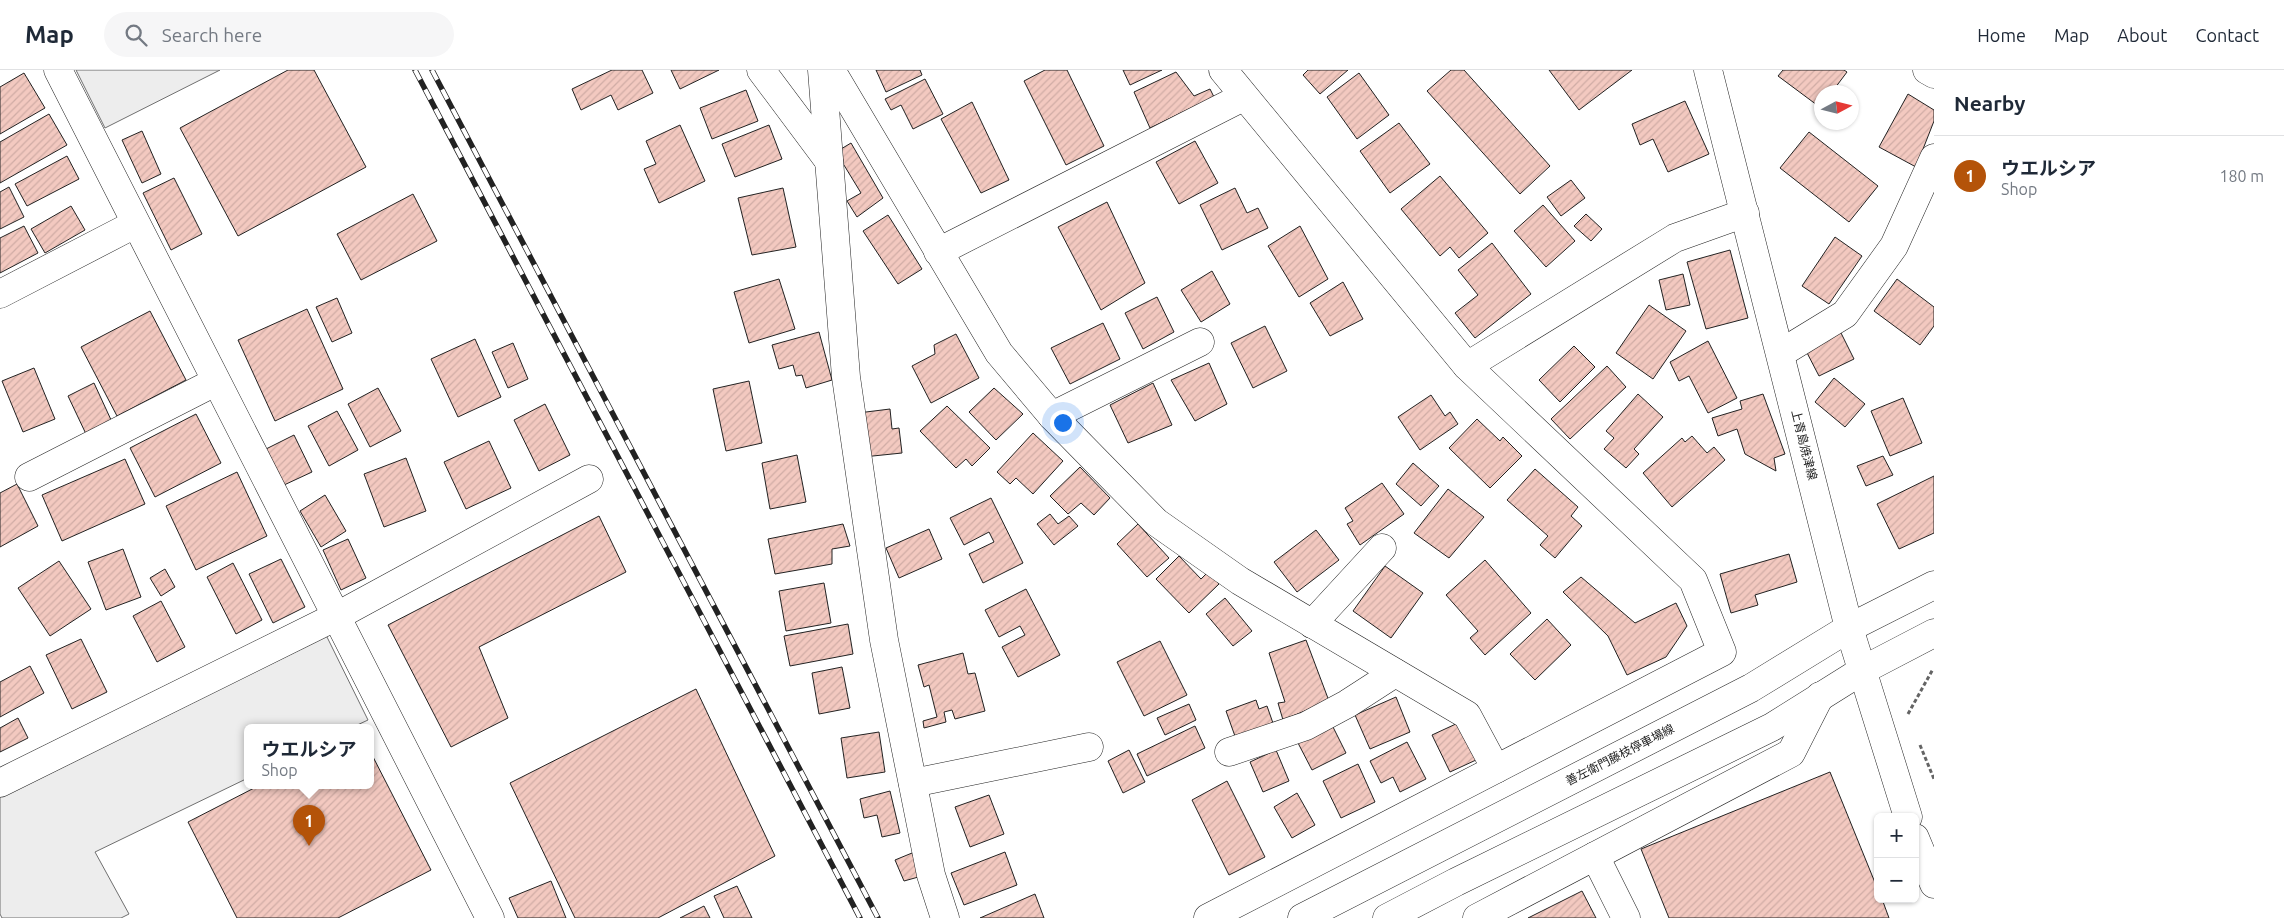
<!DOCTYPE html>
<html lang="en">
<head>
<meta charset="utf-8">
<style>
	:root { --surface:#fff; --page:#f6f6f7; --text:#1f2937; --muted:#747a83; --line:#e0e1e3; --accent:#b45309 }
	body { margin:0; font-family:Ubuntu,"Noto Sans JP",sans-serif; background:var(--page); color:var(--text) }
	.controls { position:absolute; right:15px; bottom:15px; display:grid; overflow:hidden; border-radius:8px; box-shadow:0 1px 4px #0004 }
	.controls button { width:45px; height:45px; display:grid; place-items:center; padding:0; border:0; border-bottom:1px solid var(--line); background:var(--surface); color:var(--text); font:25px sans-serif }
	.compass { position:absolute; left:1814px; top:15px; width:45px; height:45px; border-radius:50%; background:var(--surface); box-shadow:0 1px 4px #0004; rotate:83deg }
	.you { position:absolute; left:1062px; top:352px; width:18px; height:18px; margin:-12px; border:4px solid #fff; border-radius:50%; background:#1a73e8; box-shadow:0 0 0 8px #1a73e833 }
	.badge { display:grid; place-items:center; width:32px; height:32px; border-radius:50%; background:var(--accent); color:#fff; font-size:16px; font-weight:700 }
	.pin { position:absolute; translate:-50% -41px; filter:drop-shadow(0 1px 2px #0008) }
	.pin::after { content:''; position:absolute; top:26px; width:18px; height:15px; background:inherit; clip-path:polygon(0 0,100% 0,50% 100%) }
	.popup { position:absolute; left:244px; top:654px; width:130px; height:65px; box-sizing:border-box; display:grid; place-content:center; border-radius:8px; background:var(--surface); filter:drop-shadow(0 1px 4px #0005); font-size:16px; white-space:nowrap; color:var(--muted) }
	.popup b { font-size:19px; color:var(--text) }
	.popup::after { content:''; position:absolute; left:50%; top:100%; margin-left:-10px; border:10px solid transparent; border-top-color:var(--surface) }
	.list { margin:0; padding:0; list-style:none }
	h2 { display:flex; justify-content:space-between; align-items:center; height:65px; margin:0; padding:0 20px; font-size:21px }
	h2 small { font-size:16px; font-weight:400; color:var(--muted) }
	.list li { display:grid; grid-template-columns:32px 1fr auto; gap:15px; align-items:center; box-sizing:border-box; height:80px; padding:0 20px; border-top:1px solid var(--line) }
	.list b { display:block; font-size:19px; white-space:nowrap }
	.list p { margin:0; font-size:16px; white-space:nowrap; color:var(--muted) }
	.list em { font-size:16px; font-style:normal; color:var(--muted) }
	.icon { flex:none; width:28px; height:28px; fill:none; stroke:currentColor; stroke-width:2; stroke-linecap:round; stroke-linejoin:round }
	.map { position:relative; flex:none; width:1934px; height:848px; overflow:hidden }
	header { display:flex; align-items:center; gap:30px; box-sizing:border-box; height:70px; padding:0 25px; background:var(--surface); border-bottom:1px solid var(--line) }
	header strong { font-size:24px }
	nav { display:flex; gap:28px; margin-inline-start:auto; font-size:18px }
	.search { width:350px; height:45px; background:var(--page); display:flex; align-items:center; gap:12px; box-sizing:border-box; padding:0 18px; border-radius:28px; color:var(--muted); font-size:19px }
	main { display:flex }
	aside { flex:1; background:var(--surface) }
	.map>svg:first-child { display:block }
	.parking { fill:#ededed; stroke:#6f6f6f }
	.building { fill:url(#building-hatch); stroke:#222 }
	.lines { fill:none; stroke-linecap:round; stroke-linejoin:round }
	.minor-casing { stroke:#222; stroke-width:29 }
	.major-casing { stroke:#222; stroke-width:29 }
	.path { stroke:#646464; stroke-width:3; stroke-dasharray:4 2.5; stroke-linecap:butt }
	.minor { stroke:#fff; stroke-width:28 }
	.major { stroke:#fff; stroke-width:28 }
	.rail-casing { stroke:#222; stroke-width:5.5 }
	.rail { stroke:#fff; stroke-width:4; stroke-dasharray:11; stroke-linecap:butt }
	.labels { text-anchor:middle; stroke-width:4; stroke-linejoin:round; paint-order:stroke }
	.street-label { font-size:12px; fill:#222; stroke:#fff }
</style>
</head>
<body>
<header>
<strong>Map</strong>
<div class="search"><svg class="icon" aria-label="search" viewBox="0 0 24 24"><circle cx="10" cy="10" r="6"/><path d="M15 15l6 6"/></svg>Search here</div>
<nav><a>Home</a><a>Map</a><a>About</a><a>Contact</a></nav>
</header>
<main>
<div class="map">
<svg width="1934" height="848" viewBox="0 0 1934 848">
	<defs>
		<pattern id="building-hatch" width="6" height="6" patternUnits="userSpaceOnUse" patternTransform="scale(1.25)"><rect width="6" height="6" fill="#f3c9c0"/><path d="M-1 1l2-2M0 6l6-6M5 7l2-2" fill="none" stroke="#d0aca5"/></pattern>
	</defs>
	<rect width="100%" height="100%" fill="#fff"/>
	<g class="parking">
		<polygon points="76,0 220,0 105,58"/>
		<polygon points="326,565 368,650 353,657 248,657 248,708 95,782 129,844 121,848 2,848 0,844 0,721"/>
	</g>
	<g class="building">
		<polygon points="288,0 314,0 366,97 238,166 180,58"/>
		<polygon points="612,0 642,0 653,23 618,40 611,25 581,40 572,19"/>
		<polygon points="671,0 719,0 680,19"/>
		<polygon points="876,0 920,0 922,5 886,22"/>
		<polygon points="1045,0 1067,0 1104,76 1066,95 1024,11"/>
		<polygon points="1123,0 1162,0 1130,15"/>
		<polygon points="1308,0 1348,0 1320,24 1303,5"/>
		<polygon points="1451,0 1464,0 1550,96 1520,124 1427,21"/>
		<polygon points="1549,0 1632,0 1579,40"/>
		<polygon points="1783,0 1844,0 1847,2 1832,22 1822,22 1821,38 1778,6"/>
		<polygon points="1176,2 1194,26 1210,19 1214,27 1150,58 1134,22"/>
		<polygon points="24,3 45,38 0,64 0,17"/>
		<polygon points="1359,3 1389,45 1357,69 1327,27"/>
		<polygon points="925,9 943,44 913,59 901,35 891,40 885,29"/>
		<polygon points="746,20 758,51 712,69 700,38"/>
		<polygon points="1908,24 1934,40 1934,51 1916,97 1879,77"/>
		<polygon points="1685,31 1709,84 1668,102 1653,69 1640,75 1632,54"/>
		<polygon points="972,32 1009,110 981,123 941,49"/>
		<polygon points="49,44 67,75 0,113 0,72"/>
		<polygon points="1399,53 1430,94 1390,123 1360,81"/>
		<polygon points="680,55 705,111 659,133 644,99 656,94 646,71"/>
		<polygon points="769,55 782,89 735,107 722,74"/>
		<polygon points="142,61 161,104 142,113 122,70"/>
		<polygon points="1809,62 1878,116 1849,152 1780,98"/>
		<polygon points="1195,71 1218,113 1179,134 1156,92"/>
		<polygon points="851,73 883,128 857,147 847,131 861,123 836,82"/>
		<polygon points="67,86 79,109 27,136 15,114"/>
		<polygon points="1440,106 1488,163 1459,188 1450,177 1440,186 1401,139"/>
		<polygon points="174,108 202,164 171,180 143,123"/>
		<polygon points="1571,110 1585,128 1561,146 1547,127"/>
		<polygon points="9,117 24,147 0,159 0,122"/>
		<polygon points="783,118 796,177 752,185 738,128"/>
		<polygon points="1235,118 1247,143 1258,138 1268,158 1222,180 1200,135"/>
		<polygon points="413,124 437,171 361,210 337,164"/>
		<polygon points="1107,132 1145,213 1101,240 1058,157"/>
		<polygon points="1543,135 1575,171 1546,197 1514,161"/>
		<polygon points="71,136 85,160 45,183 31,159"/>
		<polygon points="1586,144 1602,159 1591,171 1574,156"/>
		<polygon points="888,145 922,199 898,214 863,161"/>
		<polygon points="24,156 38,183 0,203 0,168"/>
		<polygon points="1300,156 1328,209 1299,227 1268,176"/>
		<polygon points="1835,167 1862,186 1829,234 1802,216"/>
		<polygon points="1492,173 1531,224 1475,268 1455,243 1478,225 1458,200"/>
		<polygon points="1730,180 1748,248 1706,259 1687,192"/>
		<polygon points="1212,201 1230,234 1201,252 1181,220"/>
		<polygon points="1683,204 1690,235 1666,240 1659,210"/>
		<polygon points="779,209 795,259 749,273 734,222"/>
		<polygon points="1897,209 1934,237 1934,256 1920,275 1874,241"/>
		<polygon points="1343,212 1363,249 1330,266 1310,233"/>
		<polygon points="1157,227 1174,262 1143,279 1125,243"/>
		<polygon points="337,228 352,263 332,272 316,237"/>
		<polygon points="1649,235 1686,261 1653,309 1616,283"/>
		<polygon points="307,239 343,319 275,351 238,270"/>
		<polygon points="150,241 186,310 117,346 81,277"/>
		<polygon points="1103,253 1120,289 1070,314 1051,278"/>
		<polygon points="1265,256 1287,301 1253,318 1231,273"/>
		<polygon points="1840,261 1854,289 1819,306 1804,277"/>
		<polygon points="819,262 832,310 806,318 802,305 796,306 793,295 779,299 772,275"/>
		<polygon points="956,264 979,308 931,333 912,296 935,284 934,275"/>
		<polygon points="475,269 501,327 458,347 431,289"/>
		<polygon points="1708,271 1737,328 1708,343 1689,306 1679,311 1670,292"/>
		<polygon points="513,273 528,309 508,318 492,282"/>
		<polygon points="1574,276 1595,297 1560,332 1539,310"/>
		<polygon points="1209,293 1227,334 1195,351 1171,310"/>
		<polygon points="1607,296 1626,317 1570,369 1551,349"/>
		<polygon points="34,298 55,349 23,362 2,311"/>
		<polygon points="1834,308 1865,334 1845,357 1815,332"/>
		<polygon points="749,311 762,373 726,381 713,319"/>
		<polygon points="94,313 112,352 86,364 68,326"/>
		<polygon points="1153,313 1172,355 1128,373 1110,335"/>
		<polygon points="378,318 401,361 370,377 348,334"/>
		<polygon points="994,318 1023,344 996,370 969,342"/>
		<polygon points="1638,324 1663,347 1634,379 1639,384 1626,398 1604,379 1614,368 1606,361"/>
		<polygon points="1763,324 1785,384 1774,388 1776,401 1745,384 1737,359 1718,366 1712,348 1742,339 1740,331"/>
		<polygon points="1431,325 1445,346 1450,342 1458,354 1420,380 1398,347"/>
		<polygon points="1903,328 1922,373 1890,386 1871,341"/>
		<polygon points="545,334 570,385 539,401 514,350"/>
		<polygon points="947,336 990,378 972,396 966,389 956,398 920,361"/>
		<polygon points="890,339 892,359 899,358 902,383 863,387 858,343"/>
		<polygon points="337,341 358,380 329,396 308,356"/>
		<polygon points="196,344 221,393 155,427 130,378"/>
		<polygon points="1477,349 1500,371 1503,367 1522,386 1490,418 1449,378"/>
		<polygon points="1033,363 1063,391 1033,424 1016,408 1010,414 997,402"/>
		<polygon points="294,365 312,402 284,415 266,379"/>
		<polygon points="1692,366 1707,383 1714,377 1725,390 1672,437 1643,403 1682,368 1685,372"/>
		<polygon points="489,371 511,418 466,439 444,392"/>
		<polygon points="797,385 806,432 770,439 762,393"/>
		<polygon points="1883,386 1893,405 1866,416 1857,396"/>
		<polygon points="406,388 426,441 384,457 364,404"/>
		<polygon points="125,389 145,434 62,471 42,425"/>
		<polygon points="1413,393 1439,416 1421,436 1396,414"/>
		<polygon points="1080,397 1110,428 1094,445 1081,433 1068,444 1050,426"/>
		<polygon points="1535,399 1578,437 1571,446 1582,456 1555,488 1540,475 1548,466 1507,430"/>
		<polygon points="237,402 267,466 196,500 166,436"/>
		<polygon points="1934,406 1934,463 1899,479 1877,434"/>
		<polygon points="1382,413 1404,444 1360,475 1347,454 1353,451 1345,438"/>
		<polygon points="17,414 38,456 0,477 0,423"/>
		<polygon points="1448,419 1484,447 1449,488 1414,463"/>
		<polygon points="325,425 346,461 321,477 300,441"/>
		<polygon points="991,428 1023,493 983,513 969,484 994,472 989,462 964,475 950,448"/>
		<polygon points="1050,444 1058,454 1069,446 1078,456 1054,475 1037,454"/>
		<polygon points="599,446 626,502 479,577 508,648 451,677 388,555"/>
		<polygon points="843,454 850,476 832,479 832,494 775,504 768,469"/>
		<polygon points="1138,454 1169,488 1147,507 1117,474"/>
		<polygon points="929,459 942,489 899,508 886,478"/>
		<polygon points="1316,460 1339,490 1297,522 1274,492"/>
		<polygon points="348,469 366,508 341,520 323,480"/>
		<polygon points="123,479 141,527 106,540 88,492"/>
		<polygon points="1789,484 1797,512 1755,525 1758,535 1731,543 1720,504"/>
		<polygon points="1179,486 1201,509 1208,502 1219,514 1189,543 1156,509"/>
		<polygon points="281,489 305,537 273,553 249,504"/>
		<polygon points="1485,490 1531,543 1485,585 1470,568 1478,561 1446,525"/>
		<polygon points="59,491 91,539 50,566 18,518"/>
		<polygon points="233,493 262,550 236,564 207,507"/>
		<polygon points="1385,496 1423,523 1391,568 1353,541"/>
		<polygon points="165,499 175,517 161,526 150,508"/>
		<polygon points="1581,507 1635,553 1676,533 1687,556 1666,587 1627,605 1608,566 1563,522"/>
		<polygon points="824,513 831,553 786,561 779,521"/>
		<polygon points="1026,519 1060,585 1018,607 1002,577 1025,565 1020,556 999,567 985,540"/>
		<polygon points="1225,528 1252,561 1233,576 1206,544"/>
		<polygon points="161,531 185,577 157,592 133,546"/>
		<polygon points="1547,549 1571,575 1535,610 1510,584"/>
		<polygon points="848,554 853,584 790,596 784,566"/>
		<polygon points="81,569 107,622 72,639 46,585"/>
		<polygon points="1306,570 1329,631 1283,650 1278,633 1285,632 1269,583"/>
		<polygon points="1160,571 1187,625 1144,646 1117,592"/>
		<polygon points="963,583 968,604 975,603 985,641 955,649 952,640 944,642 946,652 924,658 923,651 937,647 929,615 924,617 918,595"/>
		<polygon points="30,596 44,623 0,647 0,612"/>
		<polygon points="842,597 850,638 819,644 812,603"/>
		<polygon points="696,619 775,786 658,848 575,848 510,713"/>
		<polygon points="1396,627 1410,662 1370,679 1355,645"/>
		<polygon points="1256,630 1259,639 1267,636 1274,656 1236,669 1226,641"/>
		<polygon points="1189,634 1196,650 1165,665 1157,648"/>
		<polygon points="18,648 28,668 0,682 0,658"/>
		<polygon points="1458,653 1476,690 1450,702 1432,665"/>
		<polygon points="1332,655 1346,683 1312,700 1298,673"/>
		<polygon points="1195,656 1205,678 1147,706 1137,684"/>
		<polygon points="879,662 885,702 847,708 841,668"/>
		<polygon points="1407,672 1426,709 1400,722 1393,707 1381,713 1370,691"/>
		<polygon points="1129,680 1145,712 1123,723 1108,691"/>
		<polygon points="1276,680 1289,711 1263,722 1250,692"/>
		<polygon points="370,681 431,800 338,848 237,848 188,752 260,715 370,715"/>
		<polygon points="1358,694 1375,732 1341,748 1323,711"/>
		<polygon points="1830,702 1878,820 1878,829 1882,829 1889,848 1669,848 1641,779"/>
		<polygon points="1227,711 1265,787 1229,805 1192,730"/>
		<polygon points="890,721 900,763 882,767 877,745 864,748 860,729"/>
		<polygon points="1297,723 1315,755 1292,768 1274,737"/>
		<polygon points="989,725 1004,764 970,777 955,737"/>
		<polygon points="1005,782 1017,815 964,835 951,803"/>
		<polygon points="912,783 922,806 904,811 895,790"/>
		<polygon points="551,811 566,848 518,848 509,828"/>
		<polygon points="737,816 752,848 724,848 714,826"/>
		<polygon points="1582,821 1596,848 1528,848"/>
		<polygon points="1035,824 1044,848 980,848"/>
		<polygon points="704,836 710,848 680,848"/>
	</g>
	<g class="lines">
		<defs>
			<g id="minor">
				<polyline points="58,0 490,848"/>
				<polyline points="761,0 829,91"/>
				<polyline points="822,0 846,307 884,570 931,805 945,848"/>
				<polyline points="831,0 999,283 1052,346 1156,452 1240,511 1467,645 1496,699"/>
				<polyline points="1927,0 1934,4"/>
				<polyline points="938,182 1243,27"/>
				<polyline points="0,224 135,154"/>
				<polyline points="1781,283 1845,244 1894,176 1934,88"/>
				<polyline points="1467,296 1675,168 1745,143"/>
				<polyline points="1052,346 1200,272"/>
				<polyline points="29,407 215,312"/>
				<polyline points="1312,554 1382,478"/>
				<polyline points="1229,682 1306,656 1347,634 1395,603"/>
				<polyline points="0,713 337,546 589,409"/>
				<polyline points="913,713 1089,677"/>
				<polyline points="1595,786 1626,848"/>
				<polyline points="1208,848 1722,582 1693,510 1467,296 1223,0"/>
				<polyline points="1477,848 1791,683 1820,626"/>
			</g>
			<g id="major">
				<polyline points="1708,0 1849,558 1908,747"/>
				<polyline points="1915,768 1934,814"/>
				<polyline points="1302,848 1751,618 1849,558 1934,515"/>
				<polyline points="1387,848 1456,812 1772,657 1863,600 1934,563"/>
			</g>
		</defs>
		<use href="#minor" class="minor-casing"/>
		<use href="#major" class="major-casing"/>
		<g class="path">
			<polyline points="1908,644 1933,599"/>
			<polyline points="1920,675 1934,709"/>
		</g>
		<use href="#minor" class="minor"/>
		<use href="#major" class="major"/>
		<defs>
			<g id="rail">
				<polyline points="415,0 860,848"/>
				<polyline points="432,0 878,848"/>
			</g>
		</defs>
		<use href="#rail" class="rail-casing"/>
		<use href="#rail" class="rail"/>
	</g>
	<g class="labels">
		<g class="street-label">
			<text transform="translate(1804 375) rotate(76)" y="4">上青島焼津線</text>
			<text transform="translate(1620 685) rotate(-27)" y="4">善左衛門藤枝停車場線</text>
		</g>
	</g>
</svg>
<div class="controls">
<button>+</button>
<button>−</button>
</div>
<svg class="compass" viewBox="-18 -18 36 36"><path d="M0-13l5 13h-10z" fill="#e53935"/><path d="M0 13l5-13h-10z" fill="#747a83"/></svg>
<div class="you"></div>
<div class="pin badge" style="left:309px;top:776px">1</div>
<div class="popup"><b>ウエルシア</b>Shop</div>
</div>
<aside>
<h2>Nearby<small></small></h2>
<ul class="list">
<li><span class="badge">1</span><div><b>ウエルシア</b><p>Shop</p></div><em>180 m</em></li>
</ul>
</aside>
</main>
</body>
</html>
